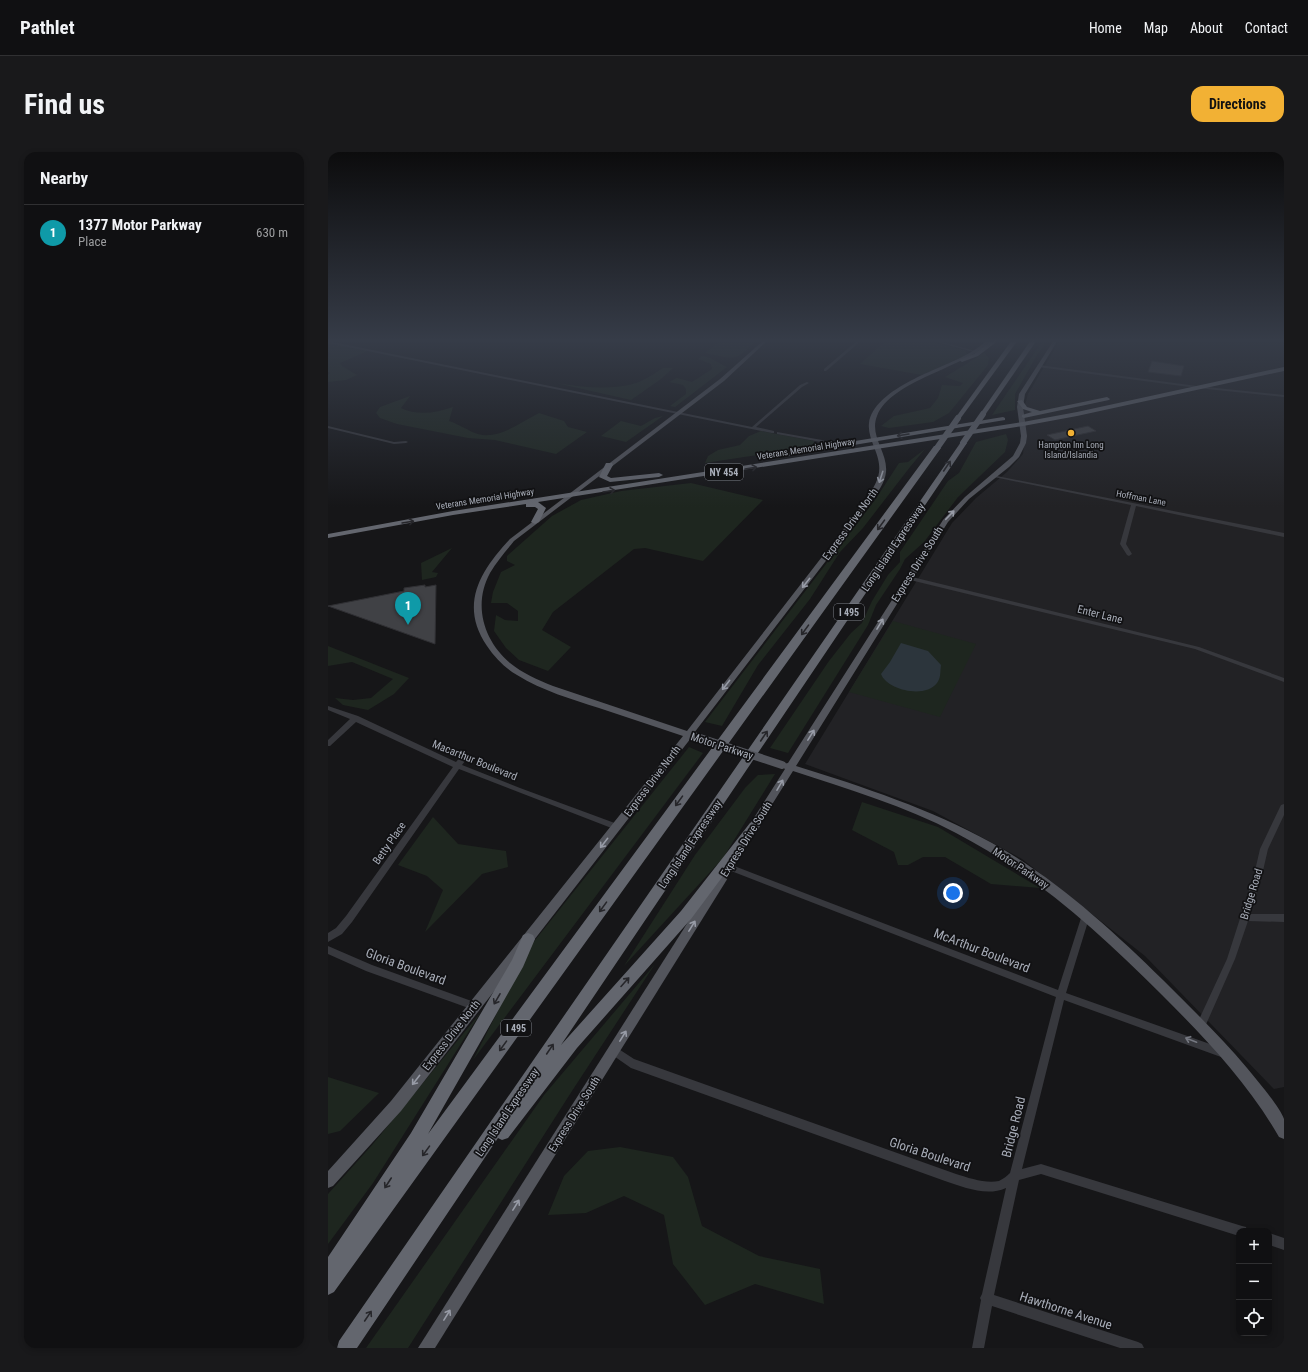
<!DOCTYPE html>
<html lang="en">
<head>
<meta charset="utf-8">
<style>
	:root { --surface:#101012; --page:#19191b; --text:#f1f3f6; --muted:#9c9d9f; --line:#303032; --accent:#f2b134 }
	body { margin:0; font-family:"Roboto Condensed",sans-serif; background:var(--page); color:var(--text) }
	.controls { position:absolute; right:12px; bottom:12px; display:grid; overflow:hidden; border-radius:8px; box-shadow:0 2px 6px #0003 }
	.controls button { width:36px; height:36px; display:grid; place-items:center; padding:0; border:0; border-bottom:1px solid var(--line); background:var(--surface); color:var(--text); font:20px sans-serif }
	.you { position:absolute; left:625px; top:741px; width:14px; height:14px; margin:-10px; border:3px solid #fff; border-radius:50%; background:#1a73e8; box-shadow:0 0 0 6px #1a73e833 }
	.badge { display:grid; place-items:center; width:26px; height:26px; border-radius:50%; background:var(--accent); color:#fff; font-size:13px; font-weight:700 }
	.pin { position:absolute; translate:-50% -33px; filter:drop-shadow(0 1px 2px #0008) }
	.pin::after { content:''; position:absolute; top:21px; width:14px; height:12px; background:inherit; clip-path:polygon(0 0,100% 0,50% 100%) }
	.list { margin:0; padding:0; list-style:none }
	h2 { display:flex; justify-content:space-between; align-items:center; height:52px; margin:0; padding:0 16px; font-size:17px }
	h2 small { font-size:13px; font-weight:400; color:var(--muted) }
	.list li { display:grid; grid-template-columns:26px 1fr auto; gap:12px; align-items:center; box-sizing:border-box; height:56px; padding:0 16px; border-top:1px solid var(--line) }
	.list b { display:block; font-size:15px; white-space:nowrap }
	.list p { margin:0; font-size:13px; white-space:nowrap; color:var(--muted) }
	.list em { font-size:13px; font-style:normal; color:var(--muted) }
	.icon { flex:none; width:22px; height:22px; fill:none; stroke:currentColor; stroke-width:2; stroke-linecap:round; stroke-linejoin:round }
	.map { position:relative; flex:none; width:956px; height:1196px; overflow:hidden; border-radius:12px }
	header { display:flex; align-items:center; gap:24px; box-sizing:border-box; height:56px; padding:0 20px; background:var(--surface); border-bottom:1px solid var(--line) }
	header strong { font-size:19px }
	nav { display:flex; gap:22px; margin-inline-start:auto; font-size:14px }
	.intro { display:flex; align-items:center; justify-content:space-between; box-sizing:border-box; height:96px; padding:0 24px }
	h1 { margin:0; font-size:28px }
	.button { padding:10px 18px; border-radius:12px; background:var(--accent); color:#111; font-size:14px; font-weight:700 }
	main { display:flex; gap:24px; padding:0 24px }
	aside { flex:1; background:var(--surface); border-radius:12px; box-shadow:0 2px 6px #0003 }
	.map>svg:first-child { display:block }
	.built { fill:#222225 }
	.green { fill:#1e261f }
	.water { fill:#2c353c }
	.building { fill:#404145; stroke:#303034 }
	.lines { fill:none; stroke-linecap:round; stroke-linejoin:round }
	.minor { fill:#37383d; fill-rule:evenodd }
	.major { fill:#53555c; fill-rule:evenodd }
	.highway { fill:#63666e; fill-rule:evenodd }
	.major-bridge { stroke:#53555c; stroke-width:8 }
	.highway-bridge { stroke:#63666e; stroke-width:6 }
	.oneway { stroke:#26262a }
	.oneway2 { stroke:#979ba6 }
	.oneway3 { stroke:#757881 }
	.poi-dot { fill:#f2b134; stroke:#111113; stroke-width:1.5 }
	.labels { text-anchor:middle; stroke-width:3.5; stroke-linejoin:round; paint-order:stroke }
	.far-poi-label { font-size:9px; fill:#a8adb8; stroke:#111113 }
	.far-street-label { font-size:9px; fill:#a8adb8; stroke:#111113 }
	.shield { fill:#111113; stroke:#7b7e86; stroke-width:1 }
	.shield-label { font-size:10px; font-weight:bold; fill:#a8adb8 }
	.street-label { font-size:11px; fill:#a8adb8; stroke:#111113 }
	.near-street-label { font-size:13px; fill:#a8adb8; stroke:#111113 }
</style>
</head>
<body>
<header>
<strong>Pathlet</strong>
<nav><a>Home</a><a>Map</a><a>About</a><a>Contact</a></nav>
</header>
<div class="intro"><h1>Find us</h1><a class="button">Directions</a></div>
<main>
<aside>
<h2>Nearby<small></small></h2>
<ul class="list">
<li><span class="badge" style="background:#0f9aa8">1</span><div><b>1377 Motor Parkway</b><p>Place</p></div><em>630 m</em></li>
</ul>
</aside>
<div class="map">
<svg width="956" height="1196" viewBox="0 0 956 1196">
	<rect width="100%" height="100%" fill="#161618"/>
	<polygon class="built" points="732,188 956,188 956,935 946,937 817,804 694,707 605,659 477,612 624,371 648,346 679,320 695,302 697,284 695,260 700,242"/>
	<g class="green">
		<path d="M393,188H429C406,211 407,207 377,201Z"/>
		<polygon points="559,188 596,188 636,198 638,199 639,203 594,223 532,212"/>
		<polygon points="715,188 719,188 709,203 687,242 687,258 664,263"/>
		<polygon points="0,191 42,198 12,211 14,214 29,223 18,228 0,230 0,223 2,221 0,220 0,205 2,202 0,200"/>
		<polygon points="656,201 661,206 660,213 621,261 605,270 561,276 553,274 566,264 602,256 610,246 614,233 632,234 635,231 617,225"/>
		<path d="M374,204C384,205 390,211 399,215L347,255L342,254L358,242V237L355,233L341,230L349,226L364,230L384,217L383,212L370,207Z"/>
		<path d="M335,216H345L333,227L303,248L228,231C255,235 282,239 308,231C317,228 327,221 335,216Z"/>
		<path d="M82,244L73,256C89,264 108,261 125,255L121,269C131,272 140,279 150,282C171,288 193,270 211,261L236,269L240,275L259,280L228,302L167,288L140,286L69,272L52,266L48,261L52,255Z"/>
		<polygon points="335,264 298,290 273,284 293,269 313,274 327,266"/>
		<polygon points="433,279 486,289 488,294 377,311 380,304 390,298 412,293 421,284"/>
		<polygon points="678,282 680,288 677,300 630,345 596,390 577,407 572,417 548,453 540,473 460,601 442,596 501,509 523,481 534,471 544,449 560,423 572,410 572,400 620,329 631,321 648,290"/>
		<polygon points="597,297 582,315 535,376 512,400 482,447 430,513 394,574 377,570 547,348 571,311 580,310"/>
		<polygon points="363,331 435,348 375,409 317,396 306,397 225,460 214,478 243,495 220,519 191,508 178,496 166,479 168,463 177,468 190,469 190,459 179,451 163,451 165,440 173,420 187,413 179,409 179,404 224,364 253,348 293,339"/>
		<polygon points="124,396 104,420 110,421 108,425 94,428 93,411"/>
		<polygon points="565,469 648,492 612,565 521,540"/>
		<polygon points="0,494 81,526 66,542 40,558 15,553 7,546 25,548 43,546 65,527 24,510 0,514"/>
		<polygon points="361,595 375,601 145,908 204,792"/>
		<polygon points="447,622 395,706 296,814 367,703 417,636 430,623"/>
		<polygon points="534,650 610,675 712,736 663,732 617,705 595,705 580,713 570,713 566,700 524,678"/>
		<polygon points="105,665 130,692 178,699 180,715 154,722 97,780 115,738 99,724 70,713"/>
		<polygon points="327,812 244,939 80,1196 38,1196 216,943"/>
		<polygon points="153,860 45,1031 0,1092 0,1042 45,992"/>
		<polygon points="0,925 51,941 12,979 0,982"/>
		<polygon points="292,995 345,1005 360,1025 374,1074 431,1104 492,1117 496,1152 427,1132 377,1153 345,1112 336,1063 296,1044 258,1061 220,1063 236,1024 260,999"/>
	</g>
	<path class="water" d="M573,491L600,499L613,513C612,520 613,526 609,531C597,547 559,538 553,522L562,510Z"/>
	<g class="building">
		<polygon points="824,209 856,214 853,224 820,220"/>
		<polygon points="760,274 768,279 727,288 719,283"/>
		<polygon points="97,433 97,435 108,433 107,492 0,454 76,439 76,436"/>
	</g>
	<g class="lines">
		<g class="minor">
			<polygon points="530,188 534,188 498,219 496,219 496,217"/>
			<polygon points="602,188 607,188 651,200 649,201"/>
			<polygon points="0,189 424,275 472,233 479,230 481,231 474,235 428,275 446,279 446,281 444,281 0,191"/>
			<polygon points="711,213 869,234 956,243 956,245 869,236 710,215 709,214"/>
			<polygon points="0,274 66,290 78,289 80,290 78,291 66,292 0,276"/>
			<polygon points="449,280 494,288 508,294 506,295 493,290 449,282"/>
			<polygon points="664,323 956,381 956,385 808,354 798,392 804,402 801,404 799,403 792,392 803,353 666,325 664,324"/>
			<polygon points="580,424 871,495 956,526 956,530 867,497 578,427 577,426"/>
			<polygon points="0,554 30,564 128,610 134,603 138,603 140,605 134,613 192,636 292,673 293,675 292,677 286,677 131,617 24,770 14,782 0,790 0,781 8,776 18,764 125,615 28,570 2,594 0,594 0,588 22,567 0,558"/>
			<polygon points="956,652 956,663 940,697 934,723 922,762 956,762 956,770 920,769 907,807 876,877 873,878 870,877 868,874 899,807 926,723 932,697 952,655 953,653"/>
			<path d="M401,712L730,838L754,763L755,761L758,759L761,761L762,763L738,841L896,897L898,900L896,903L893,905L736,848L694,1017L713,1012L914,1074L918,1075L919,1079H911V1084L713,1022L691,1028L666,1143L810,1190L814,1192L816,1196H792L664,1154L656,1196H644L653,1148L652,1146L654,1142L678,1036C658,1045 636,1035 617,1029L303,916L283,902L281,899L283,896L286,894L306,907L628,1022C641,1026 658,1032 671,1029C675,1027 679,1024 682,1021L728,845L398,717L397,715L398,713Z"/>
			<polygon points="0,794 44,813 149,851 151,854 149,857 146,858 38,819 0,802"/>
			<polygon points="941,1081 956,1086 956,1098 941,1093"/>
		</g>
		<g class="major">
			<path d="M436,188H440L396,229L186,389C178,399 169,409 162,421C145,452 155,488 182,511C194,521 210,528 225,534L359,579L538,348C551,327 556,319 546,295C543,287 540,279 541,271C546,238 606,219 632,206C643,201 651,195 660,188H665C637,216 563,228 549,264C541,284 560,300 558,320C557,331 549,341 543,350L366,581L367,583L366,585L363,586L73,959L5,1034L0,1036V1019L63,949L355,584C327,575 299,565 271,556C243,547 215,539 189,523C177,516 167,506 159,494C131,453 152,419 182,387L392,227Z"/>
			<path d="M726,188H730L697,242L695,255L699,284L698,291L691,305L681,315L641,347L620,370L468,614C536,635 602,657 664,691C727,726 783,777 835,828C864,857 893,885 919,916C928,927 952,955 956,967C956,973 956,981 956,987L951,985C920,931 878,887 834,843C772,781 707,722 628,681C577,654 520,637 465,619L425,683H419L417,680L457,617L453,614L455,612L460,611L615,368L637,345L685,304L692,291L693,284L689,255L691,242Z"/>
			<polygon points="404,706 408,707 409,710 408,713 107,1196 90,1196 400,707"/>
		</g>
		<g class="highway">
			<polygon points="665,188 671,188 650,204 634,210 631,208 646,202"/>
			<polygon points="684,188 690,188 632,267 628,267 628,265"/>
			<polygon points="703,188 709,188 657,263 653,263 652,262"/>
			<polygon points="956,215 956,219 749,264 695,274 210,350 218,356 211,370 207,372 203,370 210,357 207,355 198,355 198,352 125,363 0,386 0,382 125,359 695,270 749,260"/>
			<polygon points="779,245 782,247 781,248 696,266 694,265 694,263 704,260 695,257 689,249 694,248 699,255 712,259"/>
			<polygon points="675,265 677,266 677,268 447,306 443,304 447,302"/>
			<polygon points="635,289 639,291 233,893 353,759 422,671 426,669 430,671 432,674 430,677 363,767 249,896 180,986 174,988 170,986 29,1196 9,1196 11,1189 633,290"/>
			<polygon points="606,294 609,294 613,296 6,1140 0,1143 0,1105 83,981 184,808 195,783 200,781 205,783 207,787 195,815 100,982"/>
			<polygon points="278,311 284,311 285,313 279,324 283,326 331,321 335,323 331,325 282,330 271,325"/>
		</g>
		<polyline class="major-bridge" points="366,584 454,613"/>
		<g class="highway-bridge">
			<polyline points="635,291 655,262"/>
			<polyline points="609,296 630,266"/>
		</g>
	</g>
	<defs><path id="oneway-shaft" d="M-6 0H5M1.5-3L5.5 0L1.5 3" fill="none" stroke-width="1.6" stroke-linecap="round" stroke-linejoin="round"/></defs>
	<g class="oneway">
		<use href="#oneway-shaft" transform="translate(575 283) rotate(171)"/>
		<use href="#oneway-shaft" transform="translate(619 314) rotate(-56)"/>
		<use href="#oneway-shaft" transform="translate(423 316) rotate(-9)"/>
		<use href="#oneway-shaft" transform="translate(281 339) rotate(-9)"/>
		<use href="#oneway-shaft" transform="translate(80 370) rotate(-9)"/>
		<use href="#oneway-shaft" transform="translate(553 373) rotate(126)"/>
		<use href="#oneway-shaft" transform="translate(477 478) rotate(126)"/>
		<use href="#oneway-shaft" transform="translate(436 584) rotate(-56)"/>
		<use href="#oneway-shaft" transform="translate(351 649) rotate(126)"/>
		<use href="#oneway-shaft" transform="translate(275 755) rotate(126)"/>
		<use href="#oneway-shaft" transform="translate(297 830) rotate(-48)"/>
		<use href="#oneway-shaft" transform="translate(169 847) rotate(120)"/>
		<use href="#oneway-shaft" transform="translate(175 894) rotate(126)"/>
		<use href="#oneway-shaft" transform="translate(222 897) rotate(-56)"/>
		<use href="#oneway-shaft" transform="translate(98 999) rotate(126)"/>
		<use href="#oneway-shaft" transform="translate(60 1031) rotate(123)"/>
		<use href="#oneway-shaft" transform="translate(40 1164) rotate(-56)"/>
	</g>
	<g class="oneway2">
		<use href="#oneway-shaft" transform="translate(553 325) rotate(108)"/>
		<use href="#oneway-shaft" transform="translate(622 363) rotate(-46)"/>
		<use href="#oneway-shaft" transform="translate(478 431) rotate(128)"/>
		<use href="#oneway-shaft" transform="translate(552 472) rotate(-59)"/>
		<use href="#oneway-shaft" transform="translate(398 533) rotate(128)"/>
		<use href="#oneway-shaft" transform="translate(483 583) rotate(-58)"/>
		<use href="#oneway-shaft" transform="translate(452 633) rotate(-60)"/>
		<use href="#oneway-shaft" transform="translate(276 691) rotate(128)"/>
		<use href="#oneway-shaft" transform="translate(364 774) rotate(-58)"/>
		<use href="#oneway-shaft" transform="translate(295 884) rotate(-58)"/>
		<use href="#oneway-shaft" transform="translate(88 928) rotate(128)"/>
		<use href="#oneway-shaft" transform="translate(188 1053) rotate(-58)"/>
		<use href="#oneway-shaft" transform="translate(119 1163) rotate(-58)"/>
	</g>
	<use class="oneway3" href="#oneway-shaft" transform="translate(863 888) rotate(-159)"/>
	<linearGradient id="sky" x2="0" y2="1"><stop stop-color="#0c0c0d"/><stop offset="0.53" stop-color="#363c48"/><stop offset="1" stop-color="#363c48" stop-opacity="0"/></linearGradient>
	<rect width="956" height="355" fill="url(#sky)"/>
	<circle class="poi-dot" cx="743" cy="281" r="4"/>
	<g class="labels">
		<g class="far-poi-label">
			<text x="743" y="296">Hampton Inn Long<tspan x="743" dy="10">Island/Islandia</tspan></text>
		</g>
		<g class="far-street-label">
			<text transform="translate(478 297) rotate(-9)" y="3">Veterans Memorial Highway</text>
			<text transform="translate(813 346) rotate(11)" y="3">Hoffman Lane</text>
			<text transform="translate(157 347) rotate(-9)" y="3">Veterans Memorial Highway</text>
		</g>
		<g class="shield">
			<rect x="377" y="312" width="38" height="16" rx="3"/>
			<rect x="506" y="452" width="30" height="16" rx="3"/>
			<rect x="173" y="868" width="30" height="16" rx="3"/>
		</g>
		<g class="shield-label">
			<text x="396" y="324">NY 454</text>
			<text x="521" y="464">I 495</text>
			<text x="188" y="880">I 495</text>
		</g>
		<g class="street-label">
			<text transform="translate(522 372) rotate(-54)" y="4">Express Drive North</text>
			<text transform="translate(565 395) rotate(-56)" y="4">Long Island Expressway</text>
			<text transform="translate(589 412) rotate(-58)" y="4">Express Drive South</text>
			<text transform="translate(772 462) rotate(14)" y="4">Enter Lane</text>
			<text transform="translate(394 594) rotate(18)" y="4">Motor Parkway</text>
			<text transform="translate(147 608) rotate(22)" y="4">Macarthur Boulevard</text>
			<text transform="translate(324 629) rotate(-53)" y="4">Express Drive North</text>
			<text transform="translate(418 687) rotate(-58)" y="4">Express Drive South</text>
			<text transform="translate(61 691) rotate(-55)" y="4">Betty Place</text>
			<text transform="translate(362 692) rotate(-56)" y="4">Long Island Expressway</text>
			<text transform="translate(693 716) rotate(34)" y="4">Motor Parkway</text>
			<text transform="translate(923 742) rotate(-73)" y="4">Bridge Road</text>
			<text transform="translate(123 883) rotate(-52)" y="4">Express Drive North</text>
			<text transform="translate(179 960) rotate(-56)" y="4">Long Island Expressway</text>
			<text transform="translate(246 962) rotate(-58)" y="4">Express Drive South</text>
		</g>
		<g class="near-street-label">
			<text transform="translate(654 798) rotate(21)" y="5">McArthur Boulevard</text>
			<text transform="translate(78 814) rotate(20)" y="5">Gloria Boulevard</text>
			<text transform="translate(685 975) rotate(-76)" y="5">Bridge Road</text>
			<text transform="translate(602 1002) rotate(18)" y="5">Gloria Boulevard</text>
			<text transform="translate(738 1158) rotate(18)" y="5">Hawthorne Avenue</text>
		</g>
	</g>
</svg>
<div class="controls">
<button>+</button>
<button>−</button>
<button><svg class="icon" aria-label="locate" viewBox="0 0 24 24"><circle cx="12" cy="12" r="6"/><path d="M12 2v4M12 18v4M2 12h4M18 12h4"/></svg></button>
</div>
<div class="you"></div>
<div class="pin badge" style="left:80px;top:473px;background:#0f9aa8">1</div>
</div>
</main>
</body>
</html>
